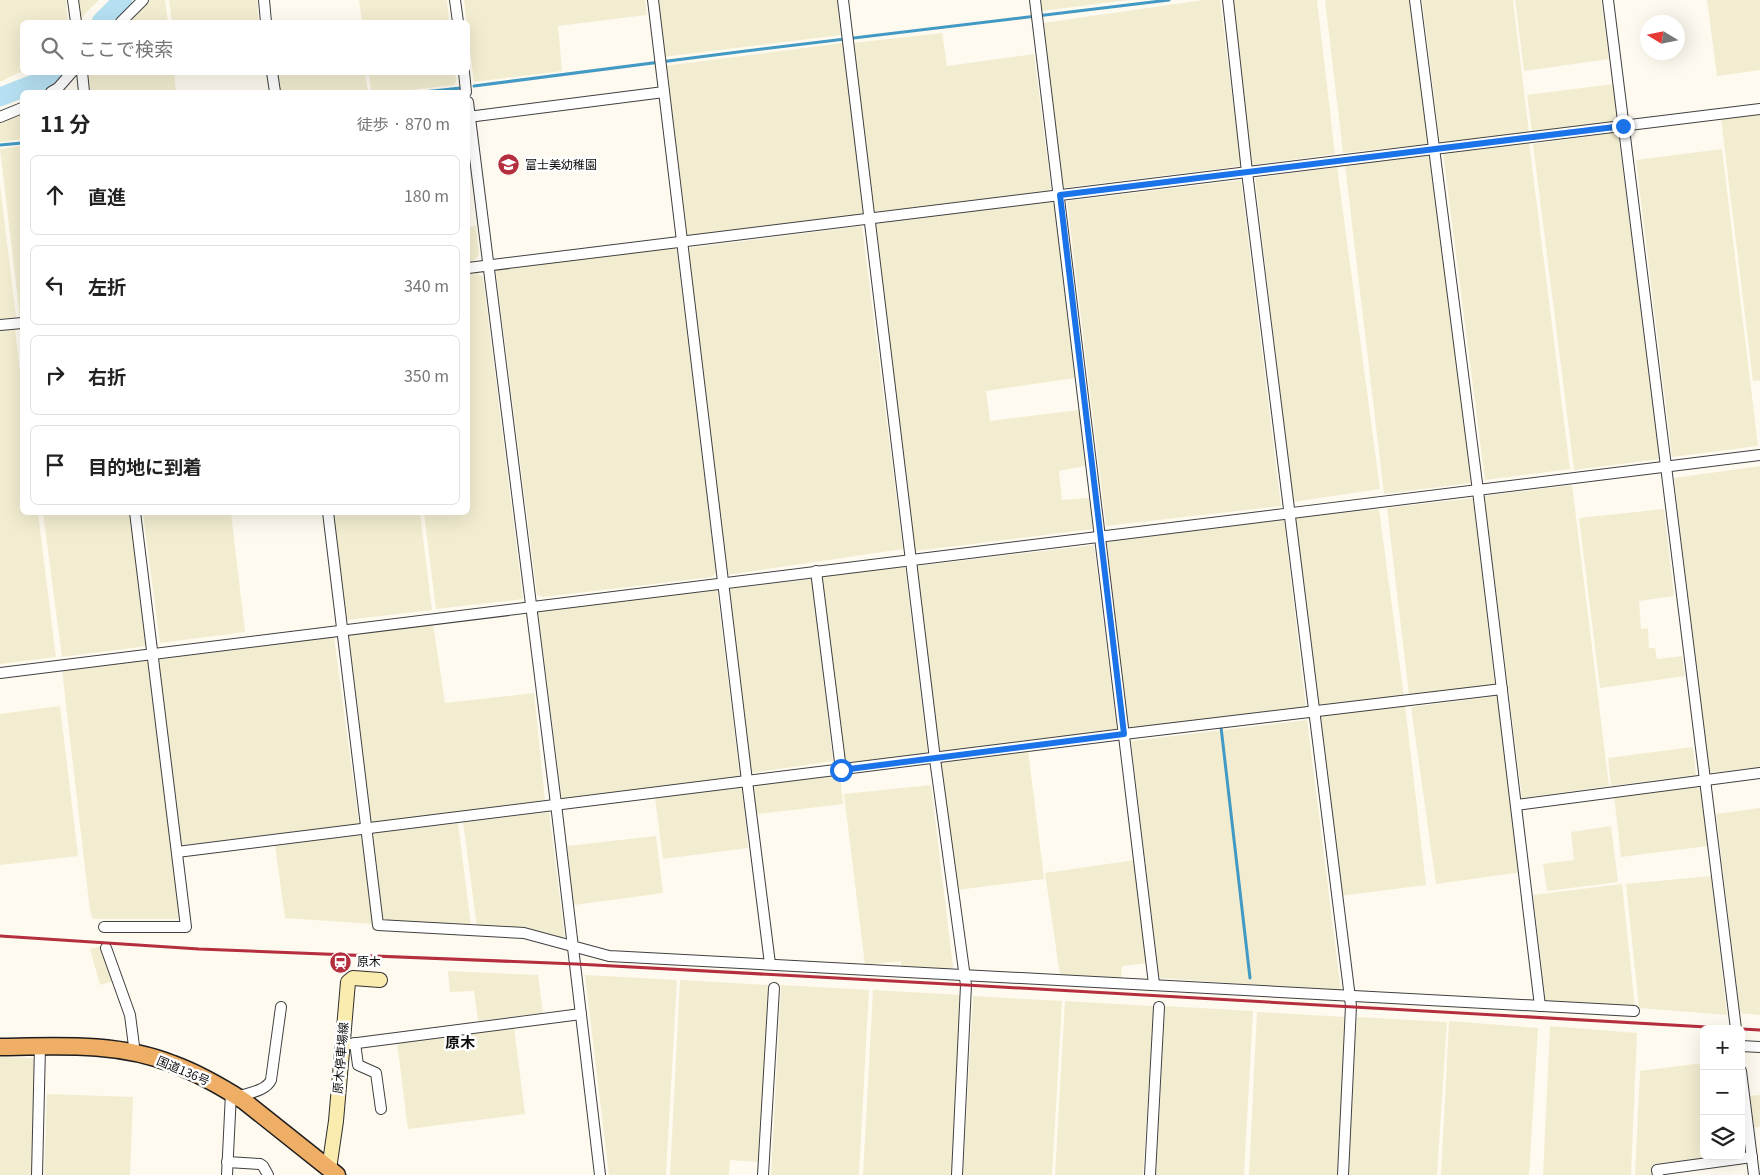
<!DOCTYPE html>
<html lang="ja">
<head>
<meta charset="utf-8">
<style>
	:root { --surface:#fff; --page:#f2f2f2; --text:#222; --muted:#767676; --line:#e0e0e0 }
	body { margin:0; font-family:Georgia,"Noto Sans JP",serif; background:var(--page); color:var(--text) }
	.controls { position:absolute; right:15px; bottom:15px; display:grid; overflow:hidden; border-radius:8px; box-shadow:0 5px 20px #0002 }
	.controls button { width:45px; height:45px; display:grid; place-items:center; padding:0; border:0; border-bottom:1px solid var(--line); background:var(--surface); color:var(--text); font:25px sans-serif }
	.compass { position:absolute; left:1640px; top:15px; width:45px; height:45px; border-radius:50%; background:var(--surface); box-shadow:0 5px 20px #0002; rotate:280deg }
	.stop { position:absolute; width:15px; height:15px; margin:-11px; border:4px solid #1a73e8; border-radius:50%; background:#fff }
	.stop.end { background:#1a73e8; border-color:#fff; box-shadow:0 1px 5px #0008 }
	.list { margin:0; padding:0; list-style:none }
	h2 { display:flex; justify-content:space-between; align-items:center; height:65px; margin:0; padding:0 20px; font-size:21px }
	h2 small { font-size:16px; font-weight:400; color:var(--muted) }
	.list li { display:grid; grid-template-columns:32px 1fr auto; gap:15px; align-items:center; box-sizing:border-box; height:80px; margin:0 10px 10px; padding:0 10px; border:1px solid var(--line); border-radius:8px }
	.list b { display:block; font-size:19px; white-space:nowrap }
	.list em { font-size:16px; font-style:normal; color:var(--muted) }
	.icon { flex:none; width:28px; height:28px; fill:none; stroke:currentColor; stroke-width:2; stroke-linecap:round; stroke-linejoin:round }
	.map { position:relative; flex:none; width:1760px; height:1175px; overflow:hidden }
	.search { position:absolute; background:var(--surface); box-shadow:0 5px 20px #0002; left:20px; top:20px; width:450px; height:55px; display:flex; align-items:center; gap:12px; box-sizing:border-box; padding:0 18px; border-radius:8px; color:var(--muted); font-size:19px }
	.panel { position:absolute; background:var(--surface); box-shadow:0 5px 20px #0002; left:20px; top:90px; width:450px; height:425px; border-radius:8px }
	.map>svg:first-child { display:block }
	.farmland { fill:#f2edd0 }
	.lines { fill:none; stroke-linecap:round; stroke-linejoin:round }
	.stream { stroke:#429ac4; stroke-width:3 }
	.river { stroke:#b6e0f2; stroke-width:19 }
	.minor-casing { stroke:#404040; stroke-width:12 }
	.secondary-casing { stroke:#2f2f2f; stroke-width:16 }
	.trunk-casing { stroke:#1e1e1e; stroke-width:19 }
	.minor { stroke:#fff; stroke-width:10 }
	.secondary { stroke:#faecae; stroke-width:14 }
	.trunk { stroke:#eeae66; stroke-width:16 }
	.rail { stroke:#b42e3e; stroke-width:3 }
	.route { stroke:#1a73e8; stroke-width:6 }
	.labels { text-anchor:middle; stroke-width:5; stroke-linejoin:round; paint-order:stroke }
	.poi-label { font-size:12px; fill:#0d0d0d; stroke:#fff; text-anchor:start }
	.street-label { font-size:12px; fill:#0d0d0d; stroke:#fff }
	.quarter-label { font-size:15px; font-weight:bold; fill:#0d0d0d; stroke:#fff }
</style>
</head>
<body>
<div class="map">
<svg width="1760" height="1175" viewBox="0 0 1760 1175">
	<rect width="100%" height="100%" fill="#fefaef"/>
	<g class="farmland">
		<polygon points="0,0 66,0 68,22 22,22 22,71 0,82"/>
		<polygon points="79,0 99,0 81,18"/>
		<polygon points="148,0 165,0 168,22 126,22"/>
		<polygon points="169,0 257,0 259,22 172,22"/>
		<polygon points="359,0 447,0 449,22 362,22"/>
		<polygon points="464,0 645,0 647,15 558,26 562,71 474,82"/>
		<polygon points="656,0 837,0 841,35 663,57"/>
		<polygon points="1040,0 1129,0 1041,11"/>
		<polygon points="1204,0 1220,0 1241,166 1063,188 1043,23"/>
		<polygon points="1232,0 1317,0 1335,154 1252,165"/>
		<polygon points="1325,0 1410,0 1429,144 1343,153"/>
		<polygon points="1422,0 1513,0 1529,133 1440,144"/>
		<polygon points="1515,0 1601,0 1609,59 1524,71"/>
		<polygon points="1707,0 1760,0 1760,70 1717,76"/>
		<polygon points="942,33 947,66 1034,54 1051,188 1050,191 874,212 853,43"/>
		<polygon points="843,43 864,211 861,215 688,237 684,235 664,66"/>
		<polygon points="86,73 174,73 176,92 88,92"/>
		<polygon points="278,73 365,73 368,92 280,92"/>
		<polygon points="369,73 455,73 456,81 454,85 393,92 371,92"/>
		<polygon points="1614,84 1618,121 1532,132 1527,95"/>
		<polygon points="22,113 22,139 0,142 0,120"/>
		<polygon points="1760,114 1760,380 1753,381 1721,119"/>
		<polygon points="1618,132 1660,459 1574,470 1533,144"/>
		<polygon points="1529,142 1570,469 1485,480 1443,153"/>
		<polygon points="22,146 22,318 20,318 0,149"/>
		<polygon points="1722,149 1758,446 1672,457 1636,160"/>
		<polygon points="1431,155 1471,483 1384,494 1345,165"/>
		<polygon points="1337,167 1380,489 1293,502 1255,178"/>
		<polygon points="1241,180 1281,506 1106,526 1067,201"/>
		<polygon points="0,185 16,317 0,319"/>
		<polygon points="1050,201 1054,204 1075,378 986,391 990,421 1079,410 1085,466 1059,471 1062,500 1089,498 1093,529 916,551 914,548 875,226 878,222"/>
		<polygon points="476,226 479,255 473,262 468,263 468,227"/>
		<polygon points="862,226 903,549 727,575 688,248"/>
		<polygon points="675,248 677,251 716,573 712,577 543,597 537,595 496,273 497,269"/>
		<polygon points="475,272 483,277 523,599 436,609 424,513 468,512 468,273"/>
		<polygon points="15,329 22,389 22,512 38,513 56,657 0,664 0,331"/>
		<polygon points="1760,466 1760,767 1709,773 1674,478"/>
		<polygon points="1572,485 1609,786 1522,798 1484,496"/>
		<polygon points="1473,498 1495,685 1409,695 1387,508"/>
		<polygon points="1379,509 1404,697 1318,707 1295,518"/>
		<polygon points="1664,509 1674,596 1639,601 1641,629 1648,628 1649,648 1655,648 1657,659 1682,656 1685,676 1600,688 1579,518"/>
		<polygon points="43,513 130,513 147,646 62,657"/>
		<polygon points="143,513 231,513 245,632 160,643"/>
		<polygon points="333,513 420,513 432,610 346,620"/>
		<polygon points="1284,520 1306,708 1128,729 1105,539"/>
		<polygon points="1094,545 1117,731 940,753 938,749 915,568 917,566"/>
		<polygon points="905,567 928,755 843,765 820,575"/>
		<polygon points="812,579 833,761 751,773 729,589"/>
		<polygon points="717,590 740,777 562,799 538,611"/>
		<polygon points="433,624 445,703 534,693 545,800 370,823 349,636"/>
		<polygon points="334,637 359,824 181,845 158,659"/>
		<polygon points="148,659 180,919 93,919 90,911 62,670"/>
		<polygon points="1497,696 1522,872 1436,884 1411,707"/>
		<polygon points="1405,705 1426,885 1339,896 1318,716"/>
		<polygon points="60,706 78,856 0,865 0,714"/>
		<polygon points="1307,720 1341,991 1159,978 1131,741"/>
		<polygon points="1693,747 1696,775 1611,786 1608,758"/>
		<polygon points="1028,751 1044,879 957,890 940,761"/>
		<polygon points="840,774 843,804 757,814 753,785"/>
		<polygon points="931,785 953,967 952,970 901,966 901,961 865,965 844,794"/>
		<polygon points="1701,785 1708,846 1621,857 1614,795"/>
		<polygon points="742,786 748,848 663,859 655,798"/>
		<polygon points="1760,808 1760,1015 1740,1013 1716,814"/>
		<polygon points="549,812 565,939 524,927 477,927 463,822"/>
		<polygon points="458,823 471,926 383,923 373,833"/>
		<polygon points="1611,826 1618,882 1547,891 1543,864 1574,860 1571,832"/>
		<polygon points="361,834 373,924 285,918 275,845"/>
		<polygon points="656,836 663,893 574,905 567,846"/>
		<polygon points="1135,860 1147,963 1122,966 1121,978 1060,975 1045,873"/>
		<polygon points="1711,876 1727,1015 1639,1008 1626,884"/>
		<polygon points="1622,884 1635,1007 1546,1003 1533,895"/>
		<polygon points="103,946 113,981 100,985 90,949"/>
		<polygon points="448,971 538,975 543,1013 478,1021 474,991 450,992"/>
		<polygon points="585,975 677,980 666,1175 609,1175"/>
		<polygon points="680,980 769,985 759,1162 730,1160 729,1175 670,1175"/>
		<polygon points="781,985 869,990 859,1175 771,1175"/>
		<polygon points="873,990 962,995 952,1175 863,1175"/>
		<polygon points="973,996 1062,1001 1052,1175 963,1175"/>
		<polygon points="1065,1001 1154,1006 1143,1175 1055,1175"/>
		<polygon points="1165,1006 1253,1011 1244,1175 1156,1175"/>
		<polygon points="1257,1012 1346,1017 1337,1175 1249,1175"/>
		<polygon points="1357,1017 1447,1022 1437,1175 1348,1175"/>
		<polygon points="1449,1021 1538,1028 1529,1175 1441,1175"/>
		<polygon points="1550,1026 1637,1033 1631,1175 1543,1175"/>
		<polygon points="514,1027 525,1114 408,1129 397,1041"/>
		<polygon points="0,1057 35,1058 32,1175 0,1175"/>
		<polygon points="1703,1063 1704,1156 1721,1156 1654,1164 1654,1175 1635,1175 1640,1071"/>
		<polygon points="47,1094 133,1097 130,1175 44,1175"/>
		<polygon points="1760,1095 1760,1127 1752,1128 1748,1096"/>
	</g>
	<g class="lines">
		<g class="stream">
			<polyline points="474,86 738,52 1169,0"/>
			<polyline points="423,92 461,88"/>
			<polyline points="0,145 22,143"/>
			<polyline points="1221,727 1250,978"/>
		</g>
		<g class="river">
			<polyline points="101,22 123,0"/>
			<polyline points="0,97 44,80 52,72"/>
		</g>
		<defs>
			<g id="minor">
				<polyline points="73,0 76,22"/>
				<polyline points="264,0 266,22"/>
				<polyline points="455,0 458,22"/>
				<polyline points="653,0 747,781 770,964"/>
				<polyline points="843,0 935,759 966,985 957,1175"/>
				<polyline points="1035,0 1154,984"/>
				<polyline points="1228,0 1247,172 1351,1006 1343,1175"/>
				<polyline points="1415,0 1478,491 1540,1006"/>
				<polyline points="1608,0 1736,1029"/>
				<polyline points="121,22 143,0"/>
				<polyline points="82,72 84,92"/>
				<polyline points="272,72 275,92"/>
				<polyline points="464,72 466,92"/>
				<polyline points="51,92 58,88 72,72"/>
				<polyline points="468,102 556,804 600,1175"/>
				<polyline points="0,117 22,108"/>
				<polyline points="468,117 664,92"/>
				<polyline points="468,268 1760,109"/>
				<polyline points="0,325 22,323"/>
				<polyline points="328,512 378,925 524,933 609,956 1634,1011"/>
				<polyline points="816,571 841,770"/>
				<path d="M0,673C586,597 1173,528 1760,455"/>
				<polyline points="1516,805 1760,773"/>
				<polyline points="177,852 1124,734 1502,689"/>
				<polyline points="104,927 186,927 135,512"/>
				<polyline points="106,948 130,1015 135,1054"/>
				<polyline points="355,1043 358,1065 376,1073 381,1109"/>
				<polyline points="342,1045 581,1014"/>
				<polyline points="1741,1046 1760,1047"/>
				<polyline points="1741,1071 1754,1175"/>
				<path d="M237,1097C248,1093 266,1091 271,1080L281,1007"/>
				<polyline points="227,1162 260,1164 263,1166 268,1175"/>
				<polyline points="37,1175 40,1046"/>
				<polyline points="227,1175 231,1093"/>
				<polyline points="763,1175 774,988"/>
				<polyline points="1150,1175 1159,1007"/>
				<polyline points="1658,1175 1657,1170 1752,1157"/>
			</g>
			<polyline id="secondary" points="329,1169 336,1121 348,982 353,978 380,980"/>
			<path id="trunk" d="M0,1047C58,1046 118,1042 173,1064C198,1073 222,1087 244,1101L337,1175"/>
		</defs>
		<use href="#minor" class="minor-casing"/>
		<use href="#secondary" class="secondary-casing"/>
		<use href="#trunk" class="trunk-casing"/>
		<use href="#minor" class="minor"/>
		<use href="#secondary" class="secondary"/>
		<use href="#trunk" class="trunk"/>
		<polyline class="rail" points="0,936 199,949 576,964 966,985 1760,1030"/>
	</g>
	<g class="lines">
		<polyline class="route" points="841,770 1124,734 1060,195 1623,126"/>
	</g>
	<defs>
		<symbol id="school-disc" viewBox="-11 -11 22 22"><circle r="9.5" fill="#b42e3e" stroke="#fff"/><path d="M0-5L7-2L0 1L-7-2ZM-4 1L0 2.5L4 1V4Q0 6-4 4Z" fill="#fff"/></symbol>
		<symbol id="station-disc" viewBox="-11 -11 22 22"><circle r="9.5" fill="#b42e3e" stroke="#fff"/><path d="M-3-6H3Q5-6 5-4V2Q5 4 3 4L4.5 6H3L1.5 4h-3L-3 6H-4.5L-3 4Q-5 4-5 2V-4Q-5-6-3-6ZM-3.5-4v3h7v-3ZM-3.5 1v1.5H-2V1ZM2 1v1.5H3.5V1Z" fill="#fff"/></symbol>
	</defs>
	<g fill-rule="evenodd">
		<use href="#school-disc" x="496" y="152" width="25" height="25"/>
		<use href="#station-disc" x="328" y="950" width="25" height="25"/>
	</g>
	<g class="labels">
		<g class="poi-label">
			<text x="525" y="169">富士美幼稚園</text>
			<text x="357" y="966">原木</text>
		</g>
		<g class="street-label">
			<text transform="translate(341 1058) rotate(-85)" y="4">原木停車場線</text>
			<text transform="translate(183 1071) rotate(23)" y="4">国道136号</text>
		</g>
		<g class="quarter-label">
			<text x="460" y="1048">原木</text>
		</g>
	</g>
</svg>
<div class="controls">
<button>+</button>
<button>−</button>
<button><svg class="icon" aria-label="layers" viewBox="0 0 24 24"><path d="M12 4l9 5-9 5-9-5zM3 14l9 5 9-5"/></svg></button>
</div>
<svg class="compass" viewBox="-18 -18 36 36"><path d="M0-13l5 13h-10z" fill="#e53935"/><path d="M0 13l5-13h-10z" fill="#767676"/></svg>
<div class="stop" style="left:841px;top:770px"></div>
<div class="stop end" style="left:1623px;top:126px"></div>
<div class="search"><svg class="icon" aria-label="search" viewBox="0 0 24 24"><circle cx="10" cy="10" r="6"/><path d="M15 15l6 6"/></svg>ここで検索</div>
<section class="panel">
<h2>11 分<small>徒歩 · 870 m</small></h2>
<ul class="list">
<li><svg class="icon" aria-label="ahead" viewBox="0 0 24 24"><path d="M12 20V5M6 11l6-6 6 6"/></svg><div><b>直進</b></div><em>180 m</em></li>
<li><svg class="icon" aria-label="left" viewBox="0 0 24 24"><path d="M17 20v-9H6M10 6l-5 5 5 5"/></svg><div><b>左折</b></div><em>340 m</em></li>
<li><svg class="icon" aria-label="right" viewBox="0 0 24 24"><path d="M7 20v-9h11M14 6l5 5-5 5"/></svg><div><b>右折</b></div><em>350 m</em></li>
<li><svg class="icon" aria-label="arrive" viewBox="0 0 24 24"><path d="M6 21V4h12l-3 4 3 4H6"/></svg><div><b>目的地に到着</b></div></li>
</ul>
</section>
</div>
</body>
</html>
